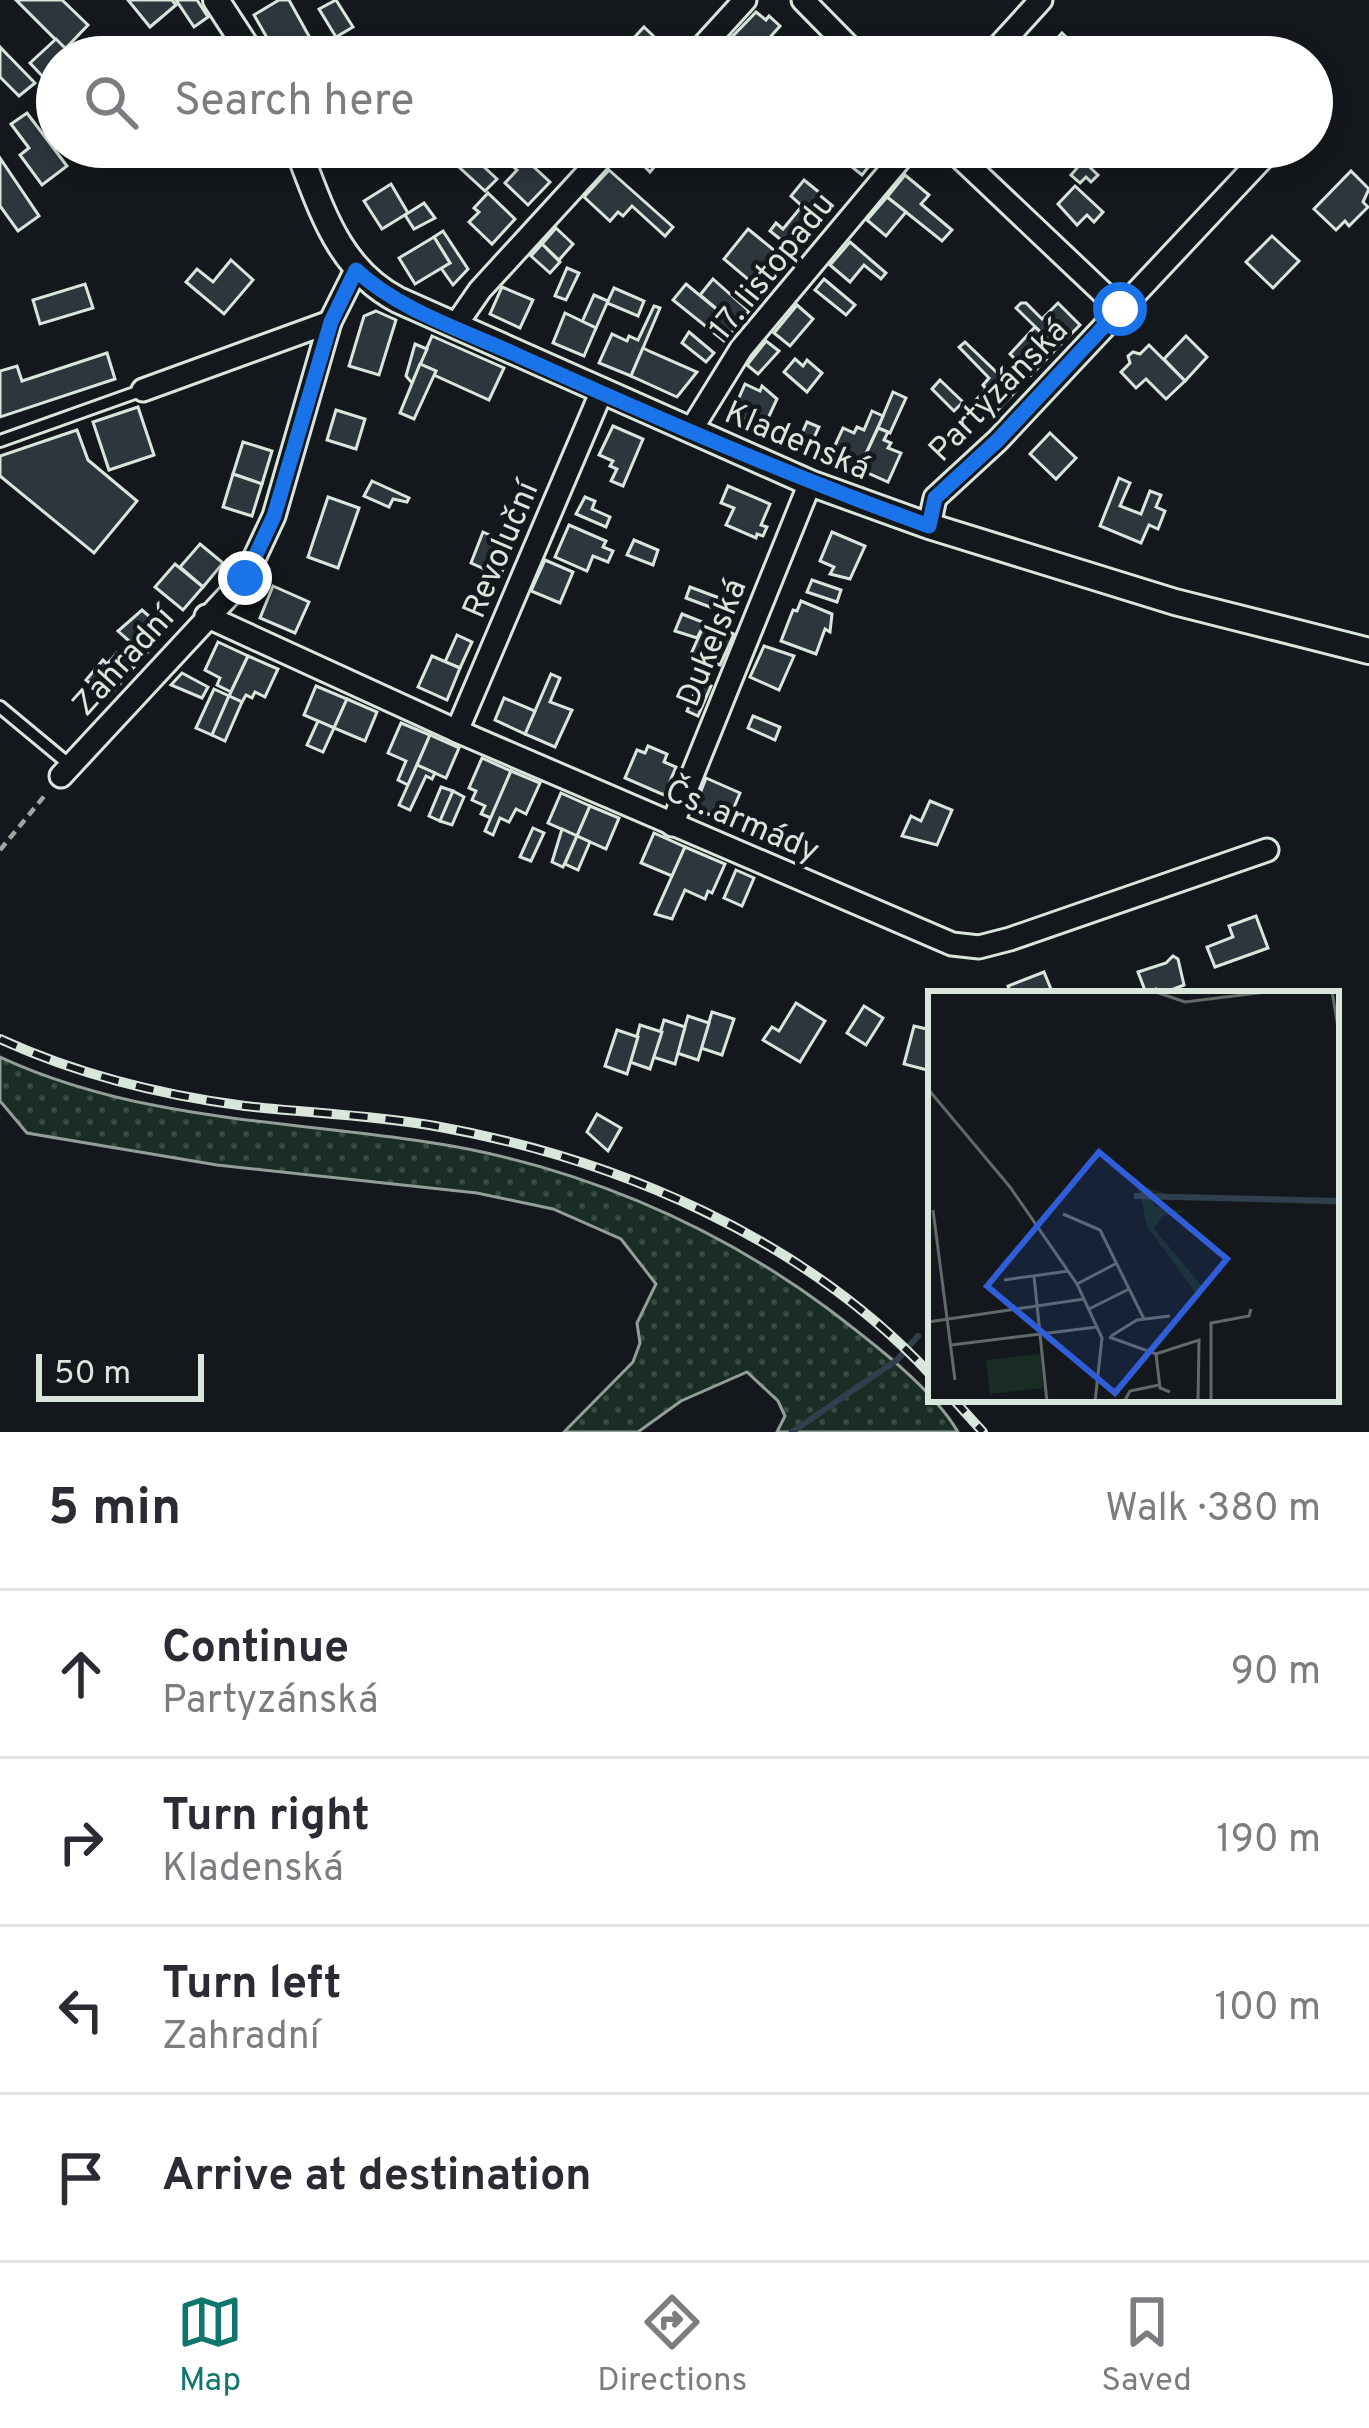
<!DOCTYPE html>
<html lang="en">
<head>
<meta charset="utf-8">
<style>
	:root { --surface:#fff; --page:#f2f2f3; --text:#2b2b33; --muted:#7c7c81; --line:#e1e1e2; --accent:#0f766e }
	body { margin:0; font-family:Overpass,sans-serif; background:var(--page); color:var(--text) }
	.scale { position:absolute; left:36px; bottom:30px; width:168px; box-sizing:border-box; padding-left:12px; border:6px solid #d8e6dc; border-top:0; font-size:33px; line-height:42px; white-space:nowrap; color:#d8e6dc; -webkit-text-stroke:9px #14181c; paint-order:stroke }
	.stop { position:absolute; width:36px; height:36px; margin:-27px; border:9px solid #1a73e8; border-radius:50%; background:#fff }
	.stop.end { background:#1a73e8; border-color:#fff; box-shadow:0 3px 12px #0008 }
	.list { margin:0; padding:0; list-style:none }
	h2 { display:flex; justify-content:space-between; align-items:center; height:156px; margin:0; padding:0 48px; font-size:51px }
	h2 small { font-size:39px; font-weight:400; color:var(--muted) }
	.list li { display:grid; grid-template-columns:78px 1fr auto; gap:36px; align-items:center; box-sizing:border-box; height:168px; padding:0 48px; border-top:3px solid var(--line) }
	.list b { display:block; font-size:45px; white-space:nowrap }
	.list p { margin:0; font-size:39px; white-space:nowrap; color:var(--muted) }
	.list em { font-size:39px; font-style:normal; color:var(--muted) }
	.icon { flex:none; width:66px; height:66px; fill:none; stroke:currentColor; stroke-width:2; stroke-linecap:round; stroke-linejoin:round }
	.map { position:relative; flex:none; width:1369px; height:1432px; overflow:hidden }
	.search { position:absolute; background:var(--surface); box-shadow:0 6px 18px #0003; left:36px; right:36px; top:36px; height:132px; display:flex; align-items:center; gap:30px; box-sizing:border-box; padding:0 42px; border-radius:66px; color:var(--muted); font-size:45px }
	.sheet { height:828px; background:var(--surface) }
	nav { display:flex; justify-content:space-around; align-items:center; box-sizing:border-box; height:168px; border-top:3px solid var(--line); background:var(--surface); font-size:33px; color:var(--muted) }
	nav a { display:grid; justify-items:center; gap:6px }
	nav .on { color:var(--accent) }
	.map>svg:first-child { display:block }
	.green { fill:url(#green-dots); stroke:#939e99; stroke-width:3 }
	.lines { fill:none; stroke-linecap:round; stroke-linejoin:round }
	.stream { stroke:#2f3f4d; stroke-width:6 }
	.building { fill:#2c363c; stroke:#d8e6dc; stroke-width:3 }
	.service-casing { stroke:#d8e6dc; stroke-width:16 }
	.minor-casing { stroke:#d8e6dc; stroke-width:27 }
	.tertiary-casing { stroke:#d8e6dc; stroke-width:30 }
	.path { stroke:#9da8a2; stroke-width:4.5; stroke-dasharray:9 6; stroke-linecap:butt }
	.service { stroke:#14181c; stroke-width:10 }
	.minor { stroke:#14181c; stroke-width:21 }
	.tertiary { stroke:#14181c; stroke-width:24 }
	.rail-casing { stroke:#d8e6dc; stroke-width:10 }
	.rail { stroke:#14181c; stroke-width:6; stroke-dasharray:18; stroke-linecap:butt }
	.route { stroke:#1a73e8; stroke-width:15 }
	.labels { text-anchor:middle; stroke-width:9; stroke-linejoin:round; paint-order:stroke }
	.street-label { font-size:33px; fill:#d8e6dc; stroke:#14181c }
	.inset-river { fill:none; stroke:#2f3f4d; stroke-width:6 }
	.inset-road { fill:none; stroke:#626a69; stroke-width:3 }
	.view { fill:#305dd8; fill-opacity:0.15; stroke:#305dd8; stroke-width:6 }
	.inset-edge { fill:none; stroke:#d8e6dc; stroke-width:6 }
</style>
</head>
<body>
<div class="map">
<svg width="1369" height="1432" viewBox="0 0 1369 1432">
	<defs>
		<pattern id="green-dots" width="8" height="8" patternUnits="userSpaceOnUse" patternTransform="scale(3)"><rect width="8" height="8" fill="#1a2d24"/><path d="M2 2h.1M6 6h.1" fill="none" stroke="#3b4b43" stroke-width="1.8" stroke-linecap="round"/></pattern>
	</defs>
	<rect width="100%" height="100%" fill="#14181c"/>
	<path class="green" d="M0,1057C136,1120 281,1120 427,1142C570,1163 711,1222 827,1308C870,1341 932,1387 958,1432H777L785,1416L778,1401L747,1372L681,1401L638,1432H564L633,1362L640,1343L637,1323L656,1284L621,1239L553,1209L477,1193L217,1165L27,1133L0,1101Z"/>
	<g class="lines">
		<polyline class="stream" points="792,1432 897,1360 918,1336"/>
	</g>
	<g class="building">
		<polygon points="16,0 62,0 88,25 65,49"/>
		<polygon points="128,0 172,0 176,5 150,27"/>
		<polygon points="176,0 197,0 208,17 194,27"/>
		<polygon points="279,0 289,0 310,38 278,57 254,15"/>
		<polygon points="336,0 353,27 336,37 319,9"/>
		<polygon points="756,12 766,20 769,16 780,26 764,44 778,57 756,57 733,36"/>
		<polygon points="644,27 669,51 664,57 626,55 634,46 630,42"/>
		<polygon points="1062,33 1087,57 1040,57"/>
		<polygon points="733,36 756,57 715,57"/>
		<polygon points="205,38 218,57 175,57"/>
		<polygon points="56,39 72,55 57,57 57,68 45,79 30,63"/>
		<polygon points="0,47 35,83 19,96 0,77"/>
		<polygon points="27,113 67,166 42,185 20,155 29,148 11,124"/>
		<polygon points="506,147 512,147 550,182 528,205 505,183 517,170 499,154"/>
		<polygon points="631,147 671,147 650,172 628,150"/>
		<polygon points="836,147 859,147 874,160 862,175 837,155 840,151"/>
		<polygon points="470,154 497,179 485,191 459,167"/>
		<polygon points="1079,157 1098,175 1091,182 1086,177 1080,183 1071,175 1077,168 1072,164"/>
		<polygon points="0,158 39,216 18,231 0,206"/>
		<polygon points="609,170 673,227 665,236 632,206 623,216 618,212 610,221 584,197"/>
		<polygon points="1351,171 1369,189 1363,202 1368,207 1349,226 1345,221 1336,230 1314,209"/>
		<polygon points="905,175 929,195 921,204 952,230 942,241 887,197"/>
		<polygon points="804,180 836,206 796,252 770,231 776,223 783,229 802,206 791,196"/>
		<polygon points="391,184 408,213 382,229 364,201"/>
		<polygon points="1075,186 1103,212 1094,222 1087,215 1077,225 1058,204"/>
		<polygon points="488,193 515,219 492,244 469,222 479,212 474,208"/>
		<polygon points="887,197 906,212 886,236 867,220"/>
		<polygon points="424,203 435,218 414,229 405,215"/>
		<polygon points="556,228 573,244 559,260 542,244"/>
		<polygon points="748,229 775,251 750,281 724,259"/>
		<polygon points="443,231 468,269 453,285 441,268 450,263 434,237"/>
		<polygon points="1272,236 1299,261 1273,288 1246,262"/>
		<polygon points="434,237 450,263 415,284 399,258"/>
		<polygon points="850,242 886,273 881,279 864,265 850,282 830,265"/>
		<polygon points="542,244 560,262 550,273 531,256"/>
		<polygon points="231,260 253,280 224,314 186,282 197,269 213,282"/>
		<polygon points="567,268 579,273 566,300 555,296"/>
		<polygon points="713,279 749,311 737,326 700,295"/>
		<polygon points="824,279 855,305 846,315 815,290"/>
		<polygon points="85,284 93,308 40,324 33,300"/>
		<polygon points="686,284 737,326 724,341 673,300"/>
		<polygon points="502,287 533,300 520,328 490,314"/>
		<polygon points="614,288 644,301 638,316 607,303"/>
		<polygon points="594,295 608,301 596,328 582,322"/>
		<polygon points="1021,303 1026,303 1042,319 1058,303 1080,325 1057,348 1016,308"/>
		<polygon points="797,305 813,319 790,346 774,333"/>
		<polygon points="654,306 660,308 631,376 599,363 612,334 627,341 629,336 638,340"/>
		<polygon points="376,311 396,320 379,375 349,366 364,316"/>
		<polygon points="565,313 596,328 584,356 553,343"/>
		<polygon points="1035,327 1057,348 1031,375 1010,354"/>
		<polygon points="689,332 714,353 706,362 682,343"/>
		<polygon points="432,336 504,368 489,400 434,375 436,371 420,364"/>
		<polygon points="1186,336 1207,357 1185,381 1164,359"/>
		<polygon points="766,341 779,351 758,374 747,365"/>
		<polygon points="965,342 1016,391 990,418 974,402 986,389 983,385 989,378 959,347"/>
		<polygon points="415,344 427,349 412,383 406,376"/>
		<polygon points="1149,345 1185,381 1166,399 1146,379 1136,388 1121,372 1130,363 1128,356 1133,352 1140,354"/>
		<polygon points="643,348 651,352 697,372 677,397 631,376"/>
		<polygon points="107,353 115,379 0,417 0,371 17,366 22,381"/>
		<polygon points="795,359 803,366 807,360 822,373 807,392 784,372"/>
		<polygon points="420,364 436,371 414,419 400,413"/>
		<polygon points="940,380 963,402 954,411 932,389"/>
		<polygon points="745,384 760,391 762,386 777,399 764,427 732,414"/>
		<polygon points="893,392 906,398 890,433 878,428"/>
		<polygon points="138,407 154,455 109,470 93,422"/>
		<polygon points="336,410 365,419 356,449 327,440"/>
		<polygon points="872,411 883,416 859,469 830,456 843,428 854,433 857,427 864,430"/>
		<polygon points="807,422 819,427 806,455 795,450"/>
		<polygon points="613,426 643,439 623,486 611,481 617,469 610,466 613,461 599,455"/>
		<polygon points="878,428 888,432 884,440 891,443 888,448 901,453 888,482 859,469"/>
		<polygon points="77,430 88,460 137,501 94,553 0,476 0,456"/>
		<polygon points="1050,433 1076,458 1056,479 1030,454"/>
		<polygon points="243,442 272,451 262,484 233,474"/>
		<polygon points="233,474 262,484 252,516 223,507"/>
		<polygon points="1119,478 1130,483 1120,506 1141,514 1150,491 1161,495 1156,507 1165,511 1158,529 1149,525 1141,543 1100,526"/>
		<polygon points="372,481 409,498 407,502 393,499 389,507 364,496"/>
		<polygon points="728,486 770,504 761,525 767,527 763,536 757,534 756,538 726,525 734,508 721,503"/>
		<polygon points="328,497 359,508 338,568 308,557"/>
		<polygon points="585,497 595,501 592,509 610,517 606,527 576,514"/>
		<polygon points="569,525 606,541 603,547 613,551 608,562 593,556 587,571 555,557"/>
		<polygon points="483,532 513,546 500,576 471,563"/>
		<polygon points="832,532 865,546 850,579 830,574 834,567 820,561"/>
		<polygon points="634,540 658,550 653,565 627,555"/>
		<polygon points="200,544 223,563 203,587 180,567"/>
		<polygon points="545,560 573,572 560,603 531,591"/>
		<polygon points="175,564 203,587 183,610 155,587"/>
		<polygon points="812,580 841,590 837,602 807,592"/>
		<polygon points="273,586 309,602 295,633 260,618"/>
		<polygon points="690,587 722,599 718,610 686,598"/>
		<polygon points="801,601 832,614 830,632 825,629 816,654 781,641 793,610 797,611"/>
		<polygon points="142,610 166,631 145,655 118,631"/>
		<polygon points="682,614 705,623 697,638 675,631"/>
		<polygon points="705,623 734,634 720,665 691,654"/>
		<polygon points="457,635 472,642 460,668 445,662"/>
		<polygon points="218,642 248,656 231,692 217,685 220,678 205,670"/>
		<polygon points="764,646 794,656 779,690 750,677"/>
		<polygon points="117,653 134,667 108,698 86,680 103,660 107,664"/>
		<polygon points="248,656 278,669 265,697 255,692 252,698 246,695 242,702 229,696"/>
		<polygon points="432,656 460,668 447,700 418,687"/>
		<polygon points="182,673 208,687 202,698 171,685"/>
		<polygon points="551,674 560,678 550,702 572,710 555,747 525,734"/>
		<polygon points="699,681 711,686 698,716 687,711"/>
		<polygon points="316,686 347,699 334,728 304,715"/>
		<polygon points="214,689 229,696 212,735 196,728"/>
		<polygon points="229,696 242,702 225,741 212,735"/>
		<polygon points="504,698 535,711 525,734 495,720"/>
		<polygon points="347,699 377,712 365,741 334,728"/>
		<polygon points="753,716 780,727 775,740 748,728"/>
		<polygon points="318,721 334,728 323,752 307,745"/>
		<polygon points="401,723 430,735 408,785 398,780 406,761 388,753"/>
		<polygon points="430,735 459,748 446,778 417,765"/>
		<polygon points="648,746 667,754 664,762 676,767 664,795 625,778 637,750 645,753"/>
		<polygon points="482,758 511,771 491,818 481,814 485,806 472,800 476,791 469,788"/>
		<polygon points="417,765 435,773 432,779 426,776 410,810 399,805"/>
		<polygon points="511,771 540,783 526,814 516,809 509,822 500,818 493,835 485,831"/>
		<polygon points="706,778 740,793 728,822 698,810 696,804"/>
		<polygon points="441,787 453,791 440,821 429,816"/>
		<polygon points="453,791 464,797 452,825 440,821"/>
		<polygon points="561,793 590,806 577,836 548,823"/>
		<polygon points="930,801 952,810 937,845 902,836 911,816 921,821"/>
		<polygon points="590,806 619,818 606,849 577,836"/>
		<polygon points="533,828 544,833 531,861 520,857"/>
		<polygon points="562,829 577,836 563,867 552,862"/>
		<polygon points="654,833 685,847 672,876 641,863"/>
		<polygon points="577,836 590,842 578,870 565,864"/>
		<polygon points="685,847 725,864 712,893 708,891 705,899 685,890 672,919 655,914"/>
		<polygon points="736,870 754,878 742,906 724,898"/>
		<polygon points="1256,916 1268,948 1215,967 1207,947 1233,937 1229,926"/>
		<polygon points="1173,956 1178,959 1184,985 1161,994 1156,989 1146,993 1138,972 1166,963"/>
		<polygon points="1044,972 1053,994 1011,994 1008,986"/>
		<polygon points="796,1003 825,1021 800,1062 763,1040 772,1027 779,1031"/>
		<polygon points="864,1006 883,1018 866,1045 847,1033"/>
		<polygon points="712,1012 734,1019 722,1055 701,1048"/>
		<polygon points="688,1016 709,1023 698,1060 677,1053"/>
		<polygon points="664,1020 685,1027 675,1064 653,1057"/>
		<polygon points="640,1025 662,1032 650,1069 630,1062"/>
		<polygon points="914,1026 931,1030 931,1071 904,1064"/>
		<polygon points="617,1030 638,1037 627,1074 605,1066"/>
		<polygon points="597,1114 621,1128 608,1151 587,1132"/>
	</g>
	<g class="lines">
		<defs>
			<g id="service">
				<polyline points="0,441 143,390"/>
				<polyline points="0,707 71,766"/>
			</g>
			<g id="minor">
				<polyline points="803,0 859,57"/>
				<polyline points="693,57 745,0"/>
				<polyline points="989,57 1041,0"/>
				<polyline points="949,147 1120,309"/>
				<polyline points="455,326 480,290 611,147"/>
				<polyline points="143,390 330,322"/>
				<polyline points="691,430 741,349 910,147"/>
				<polyline points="929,526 935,498 998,440 1273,147"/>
				<polyline points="206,616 457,731 952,944 979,947 1010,939 1267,850"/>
				<polyline points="457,731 601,393"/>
				<polyline points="61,776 245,578 274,516 330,322 356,270"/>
				<polyline points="672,825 810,483"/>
			</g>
			<g id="tertiary">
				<polyline points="216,0 253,57"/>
				<path d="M297,147C321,207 337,268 398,300L810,483L929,526L1175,602L1369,651"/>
			</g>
		</defs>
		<use href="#service" class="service-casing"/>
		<use href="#minor" class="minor-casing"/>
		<use href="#tertiary" class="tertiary-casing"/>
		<polyline class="path" points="0,850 46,794"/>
		<use href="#service" class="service"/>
		<use href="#minor" class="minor"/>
		<use href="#tertiary" class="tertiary"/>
		<defs>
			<g id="rail">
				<path d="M0,1039C77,1074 160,1095 245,1106C308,1113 372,1115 435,1126C616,1158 804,1238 931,1375"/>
				<polyline points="953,1399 983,1432"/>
			</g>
		</defs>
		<use href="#rail" class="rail-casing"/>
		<use href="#rail" class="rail"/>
	</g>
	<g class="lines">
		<path class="route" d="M245,578L274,516L331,322L356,270C400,311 465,331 519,356C654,417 790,476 929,526L935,498L998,440L1120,309"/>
	</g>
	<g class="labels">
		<g class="street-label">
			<text transform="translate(771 265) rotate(-51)" y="12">17. listopadu</text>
			<text transform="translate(997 389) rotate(-46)" y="12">Partyzánská</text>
			<text transform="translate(798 439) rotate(23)" y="12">Kladenská</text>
			<text transform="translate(499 549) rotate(-67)" y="12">Revoluční</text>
			<text transform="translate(710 642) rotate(-68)" y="12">Dukelská</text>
			<text transform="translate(122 660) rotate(-48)" y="12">Zahradní</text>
			<text transform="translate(743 819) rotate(23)" y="12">Čs. armády</text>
		</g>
	</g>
	<g transform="translate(928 991)">
		<rect width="411" height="411" fill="#14181c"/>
		<path d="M209,193L245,205L411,209V214L225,208L227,216L259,220L234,225L226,238L273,294L272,308L220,237Z" fill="#1a2d24"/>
		<path d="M112,363L115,397L62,403L58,369Z" fill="#1a2d24"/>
		<path class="inset-river" d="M206,205L411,210"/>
		<path class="inset-road" d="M225,0L257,11L346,0M404,0L411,43M0,98L82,196L149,293L174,347L167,411M5,219L27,389M135,223L172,239L216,328M106,285L119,411M76,289L141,280M149,293L189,272M161,318L201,298M0,331L156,308M183,345L209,329L242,325M181,346L228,363L271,349L270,411M23,354L169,336M228,363L232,397L242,401M196,411L202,400L231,394M283,411V332L321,325L323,318"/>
		<path class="view" d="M171,161L299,268L187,402L59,295Z"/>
		<rect width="411" height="411" class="inset-edge"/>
	</g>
</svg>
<div class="scale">50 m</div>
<div class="stop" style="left:1120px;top:309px"></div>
<div class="stop end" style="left:245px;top:578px"></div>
<div class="search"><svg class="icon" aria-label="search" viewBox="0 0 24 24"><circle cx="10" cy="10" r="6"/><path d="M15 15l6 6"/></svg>Search here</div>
</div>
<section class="sheet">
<h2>5 min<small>Walk · 380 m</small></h2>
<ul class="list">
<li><svg class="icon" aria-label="ahead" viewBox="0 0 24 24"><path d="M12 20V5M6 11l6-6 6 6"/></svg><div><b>Continue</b><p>Partyzánská</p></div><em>90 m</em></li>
<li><svg class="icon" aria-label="right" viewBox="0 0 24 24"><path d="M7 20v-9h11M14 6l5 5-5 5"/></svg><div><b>Turn right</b><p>Kladenská</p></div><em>190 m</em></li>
<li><svg class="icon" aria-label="left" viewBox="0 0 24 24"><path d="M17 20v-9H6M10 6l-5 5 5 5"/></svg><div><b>Turn left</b><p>Zahradní</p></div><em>100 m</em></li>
<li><svg class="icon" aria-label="arrive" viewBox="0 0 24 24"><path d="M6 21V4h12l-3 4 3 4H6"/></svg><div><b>Arrive at destination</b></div></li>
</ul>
</section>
<nav>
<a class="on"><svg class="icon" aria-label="map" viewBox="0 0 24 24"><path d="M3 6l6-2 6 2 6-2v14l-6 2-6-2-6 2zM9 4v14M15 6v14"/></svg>Map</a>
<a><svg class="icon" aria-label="directions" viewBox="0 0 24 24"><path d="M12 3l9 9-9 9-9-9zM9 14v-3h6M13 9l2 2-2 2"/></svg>Directions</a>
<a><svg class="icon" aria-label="saved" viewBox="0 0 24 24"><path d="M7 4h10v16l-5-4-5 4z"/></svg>Saved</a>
</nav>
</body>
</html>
